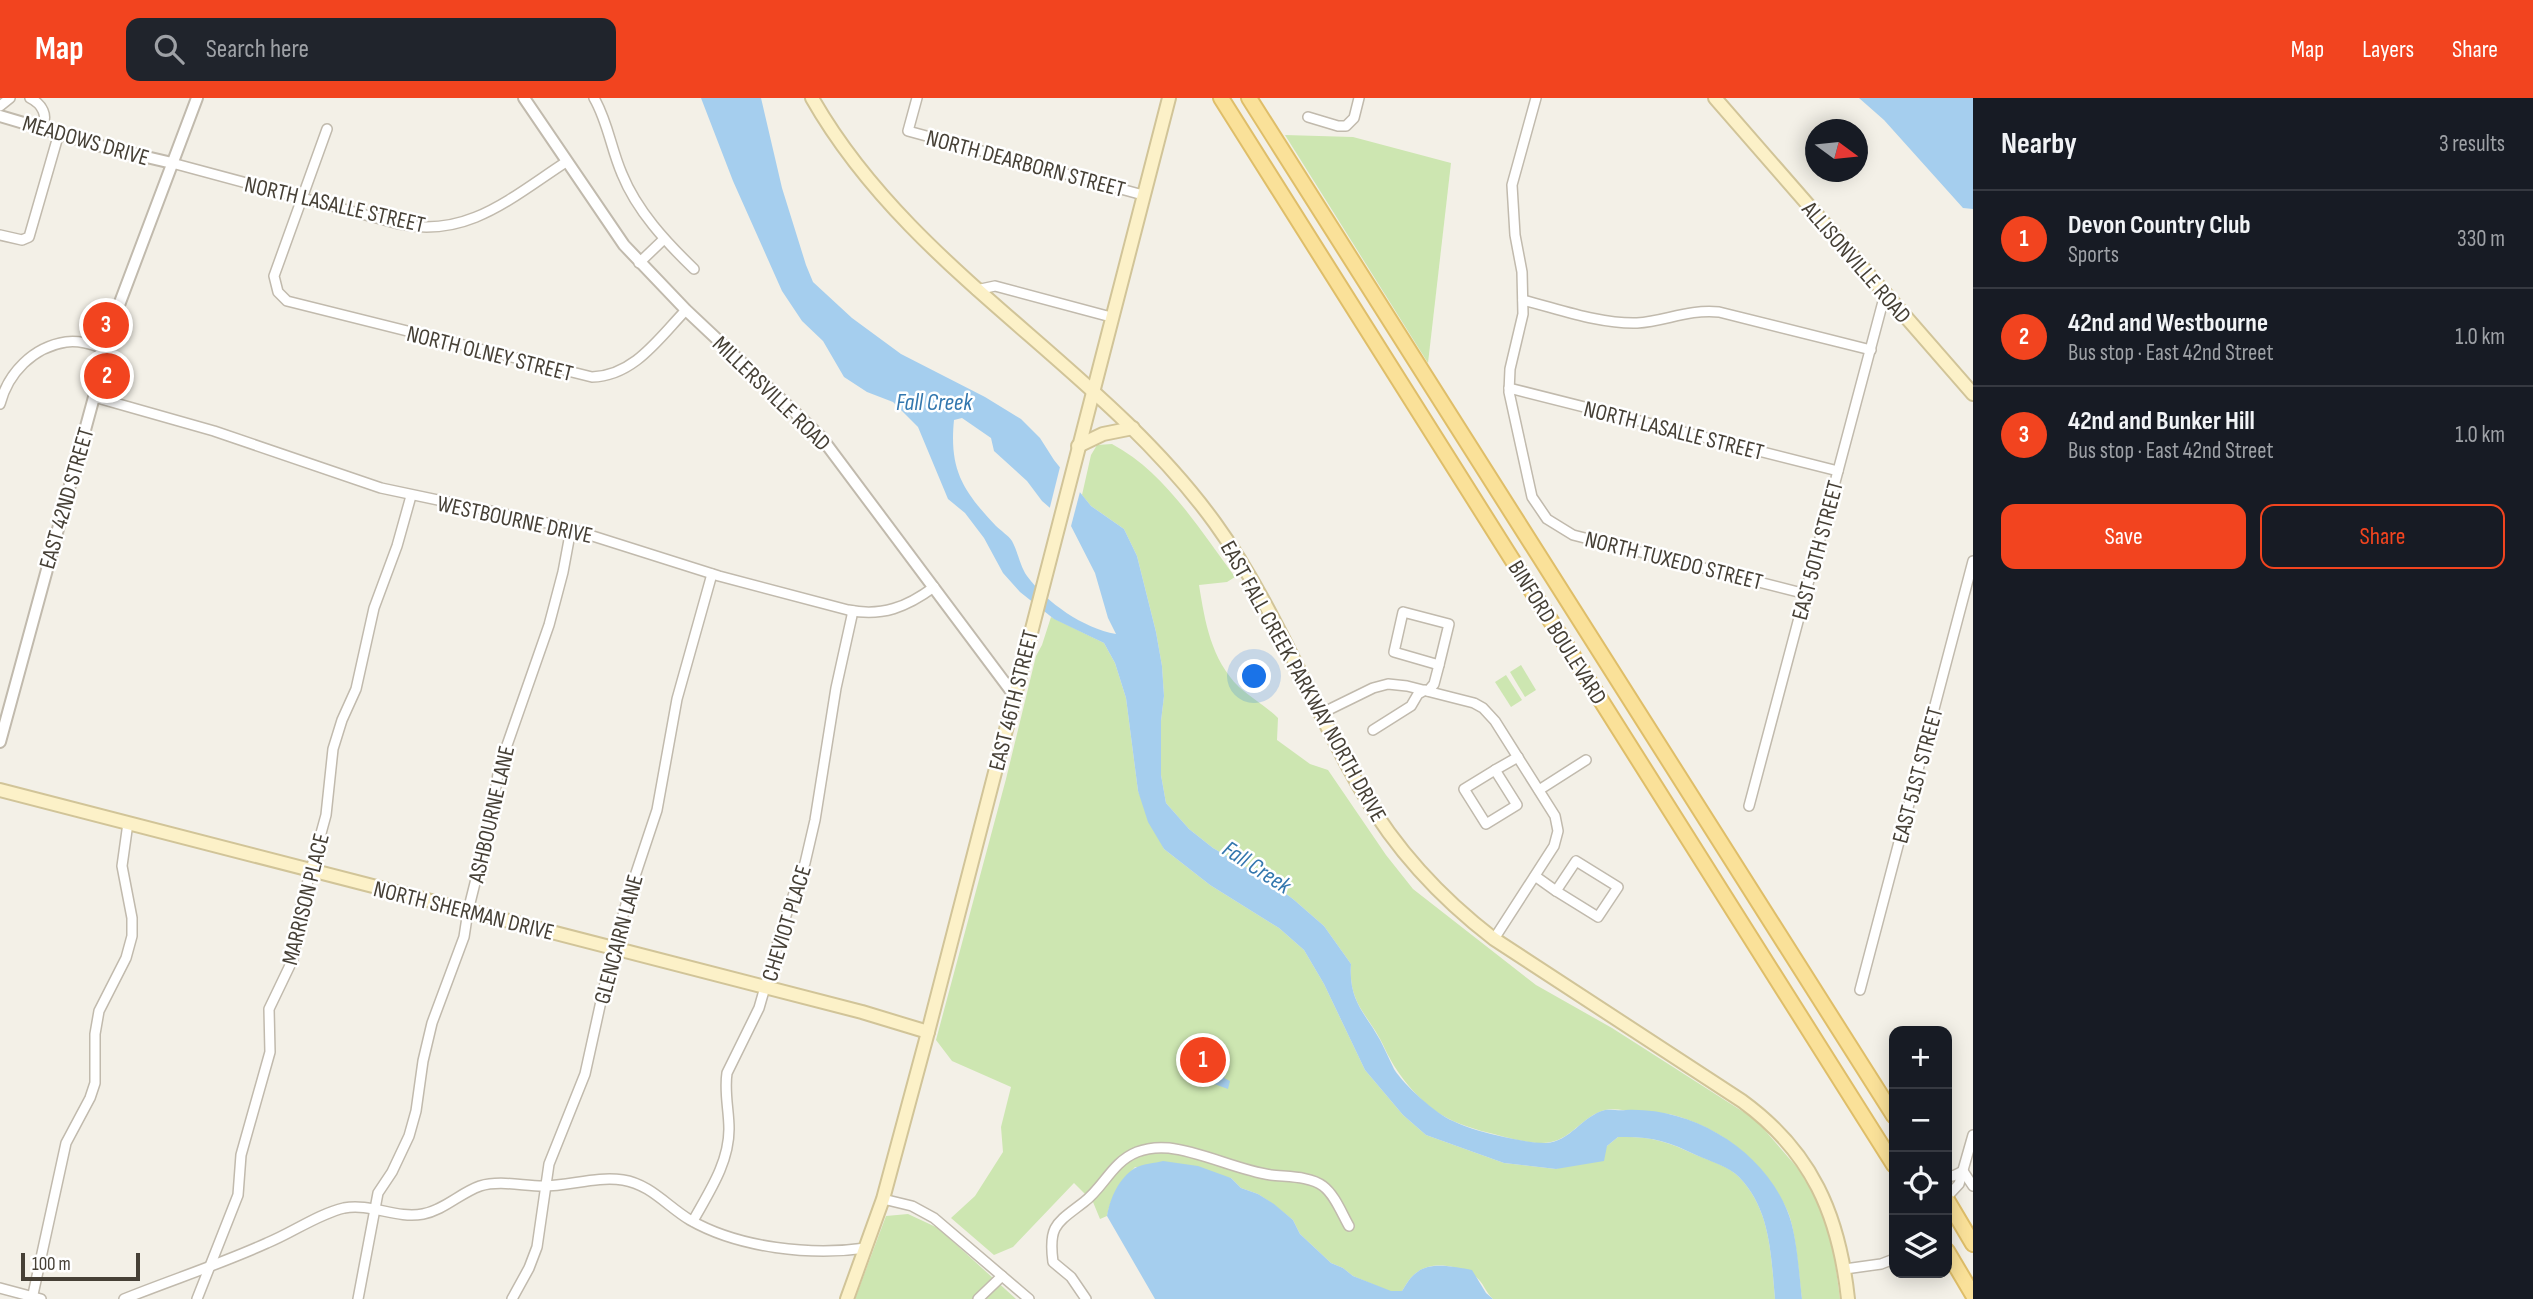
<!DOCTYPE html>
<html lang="en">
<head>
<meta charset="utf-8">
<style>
	:root { --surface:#171b24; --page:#20242c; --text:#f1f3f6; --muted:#9ea1a6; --line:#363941; --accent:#f2441f }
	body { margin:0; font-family:"Sofia Sans Condensed",sans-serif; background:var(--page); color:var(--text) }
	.controls { position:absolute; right:21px; bottom:21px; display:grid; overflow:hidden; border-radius:14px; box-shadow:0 4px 18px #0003 }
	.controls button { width:63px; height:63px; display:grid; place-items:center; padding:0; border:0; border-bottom:2px solid var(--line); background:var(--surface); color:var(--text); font:35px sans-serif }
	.compass { position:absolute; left:1805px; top:21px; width:63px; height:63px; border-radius:50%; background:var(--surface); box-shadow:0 4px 18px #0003; rotate:105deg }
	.scale { position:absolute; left:21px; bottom:18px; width:119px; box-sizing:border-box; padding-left:7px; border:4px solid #464036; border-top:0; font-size:19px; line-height:24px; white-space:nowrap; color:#464036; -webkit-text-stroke:5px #fff; paint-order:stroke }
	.you { position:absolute; left:1255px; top:579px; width:24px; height:24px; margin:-18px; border:5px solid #fff; border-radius:50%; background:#1a73e8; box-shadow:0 0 0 10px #1a73e833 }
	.badge { display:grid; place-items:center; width:46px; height:46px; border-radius:50%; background:var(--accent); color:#fff; font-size:23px; font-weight:700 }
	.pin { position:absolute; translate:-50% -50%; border:4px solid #fff; box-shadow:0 2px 7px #0006 }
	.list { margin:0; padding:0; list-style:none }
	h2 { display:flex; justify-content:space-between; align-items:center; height:91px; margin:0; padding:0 28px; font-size:30px }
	h2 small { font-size:23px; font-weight:400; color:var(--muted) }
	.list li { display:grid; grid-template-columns:46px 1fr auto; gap:21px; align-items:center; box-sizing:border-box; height:98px; padding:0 28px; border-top:2px solid var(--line) }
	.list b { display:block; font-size:26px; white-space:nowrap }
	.list p { margin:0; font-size:23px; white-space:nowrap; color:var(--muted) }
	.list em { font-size:23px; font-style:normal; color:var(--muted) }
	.actions { display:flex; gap:14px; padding:21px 28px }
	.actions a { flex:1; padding:16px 0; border:2px solid var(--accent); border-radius:14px; text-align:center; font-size:24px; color:var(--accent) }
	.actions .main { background:var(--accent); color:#fff }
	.icon { flex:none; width:38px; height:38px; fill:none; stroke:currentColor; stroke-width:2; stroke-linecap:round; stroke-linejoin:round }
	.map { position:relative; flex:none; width:1973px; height:1201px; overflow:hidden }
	header { display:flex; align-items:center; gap:42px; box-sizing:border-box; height:98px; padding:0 35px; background:var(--accent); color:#fff }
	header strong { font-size:33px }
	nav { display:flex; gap:38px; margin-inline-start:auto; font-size:24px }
	.search { width:490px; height:63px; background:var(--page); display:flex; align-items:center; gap:18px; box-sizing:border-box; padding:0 24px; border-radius:14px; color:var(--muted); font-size:26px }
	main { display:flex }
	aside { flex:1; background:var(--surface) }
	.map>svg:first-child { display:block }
	.green { fill:#cde6b1 }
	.water { fill:#a5ceee; fill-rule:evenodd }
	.pier { fill:#f3f0e7 }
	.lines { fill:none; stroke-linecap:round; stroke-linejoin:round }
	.minor-casing { stroke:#c1baad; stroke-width:12 }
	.tertiary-casing { stroke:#c1baad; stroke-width:14 }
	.secondary-casing { stroke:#d1c498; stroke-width:16 }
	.primary-casing { stroke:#dfbe69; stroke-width:18 }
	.minor { stroke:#fff; stroke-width:9 }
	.tertiary { stroke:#fff; stroke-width:10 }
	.secondary { stroke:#fcf1c8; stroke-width:12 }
	.primary { stroke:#fae199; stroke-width:14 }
	.labels { text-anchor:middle; stroke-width:5; stroke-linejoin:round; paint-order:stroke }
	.street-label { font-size:23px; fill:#464036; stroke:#fff }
	.water-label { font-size:24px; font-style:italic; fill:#3377ae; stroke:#fff }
</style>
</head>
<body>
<header>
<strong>Map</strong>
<div class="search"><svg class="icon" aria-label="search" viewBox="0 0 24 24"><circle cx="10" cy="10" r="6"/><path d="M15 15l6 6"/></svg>Search here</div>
<nav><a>Map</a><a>Layers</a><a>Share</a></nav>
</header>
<main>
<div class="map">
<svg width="1973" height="1201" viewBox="0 0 1973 1201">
	<rect width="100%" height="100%" fill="#f3f0e7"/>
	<g class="green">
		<polygon points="1285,37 1353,39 1451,65 1428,265"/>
		<path d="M1112,346C1165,374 1200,432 1235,479L1227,484L1199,487C1205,524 1211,561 1239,589C1251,600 1266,608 1278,620L1277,642L1310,666L1328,672L1386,757L1413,791L1536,887L1612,930L1756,1022L1808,1082L1823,1114L1833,1148L1840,1201H1802C1799,1179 1796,1130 1787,1112C1765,1065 1724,1031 1673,1017C1662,1014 1648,1015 1636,1014C1627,1013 1614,1010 1605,1012C1583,1018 1572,1040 1551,1044C1538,1047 1522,1043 1509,1040C1490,1035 1471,1031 1453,1023C1424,1010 1398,979 1385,951C1370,917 1348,908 1351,866L1324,828L1293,801L1261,778L1213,750L1189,731L1166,705L1161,677V623L1164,598L1162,568L1156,534L1137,458L1124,431L1091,408L1082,397L1091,357L1097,347Z"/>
		<path d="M1051,519L1104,545L1115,565L1126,600L1138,693L1164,751L1210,787L1279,830L1304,852L1324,886L1365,972L1403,1017L1426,1037L1504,1065L1556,1071L1607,1048L1618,1039C1650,1038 1667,1043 1696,1057C1709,1062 1730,1069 1739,1079C1771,1112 1771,1158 1775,1201H1493C1486,1195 1483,1184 1476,1179C1461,1168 1432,1162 1416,1175C1410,1179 1406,1187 1402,1193L1391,1194L1353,1178L1343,1170L1331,1165L1300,1136L1293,1122L1273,1106L1258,1096L1241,1090L1231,1080L1135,1069C1121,1085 1111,1097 1107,1118L1100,1121L1093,1104L1074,1085L1013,1149L994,1157L951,1120L975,1098L1003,1054L1001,1029L1011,989L952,963L936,942L1006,681L1036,558L1042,547Z"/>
		<polygon points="1521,567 1536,592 1525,599 1510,574"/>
		<polygon points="1506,577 1522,602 1511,609 1495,584"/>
		<polygon points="908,1116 938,1130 1016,1201 855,1201 886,1118"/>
	</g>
	<g class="water">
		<path d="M701,0H761L782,90L806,167L813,184L852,220L901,256L985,299L1021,321L1040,340L1054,362L1091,408L1124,431L1137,458L1156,534L1162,568L1164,598L1161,623V677L1166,705L1189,731L1213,750L1261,778L1293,801L1324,828L1351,866C1348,908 1370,918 1385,952C1388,958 1391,965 1394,971C1404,987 1436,1016 1453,1023C1469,1031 1487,1035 1504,1039C1518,1042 1531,1045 1546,1045C1570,1044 1582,1018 1605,1012C1611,1011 1619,1013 1626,1012C1692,1009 1762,1051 1787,1112C1797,1135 1799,1176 1802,1201H1775C1771,1158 1771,1112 1739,1079C1730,1069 1709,1063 1696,1057C1668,1043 1650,1038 1618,1039L1607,1048L1604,1063L1556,1071L1504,1065L1426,1037L1403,1017L1365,972L1324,886L1304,852L1279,830L1210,787L1164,751L1148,724L1138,693L1126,600L1115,565L1104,545L1054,521L1020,494L1003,475L984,440L965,415L948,401L918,329L893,304L867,294L844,279L823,243L802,223L782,193L733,83ZM962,320L991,340L994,353L1027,383L1042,403L1071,428L1095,475L1108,520L1116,536C1083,530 1047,505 1027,478C1020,468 1018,454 1012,443C1008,437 1001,433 996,428C963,393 949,372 954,322Z"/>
		<polygon points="1859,0 1973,0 1973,111 1963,110 1884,22"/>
		<polygon points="1200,953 1230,964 1224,980 1230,983 1228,991 1203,982 1209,967 1196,963"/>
		<path d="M1163,1063L1198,1068L1231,1080L1241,1090L1258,1096L1274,1106L1293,1122L1300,1136L1331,1165L1343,1170L1353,1178L1391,1193H1402C1406,1187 1410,1179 1416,1175C1430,1163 1455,1169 1472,1172L1486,1195L1493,1201H1155L1107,1118C1110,1100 1119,1080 1135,1070C1142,1066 1155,1065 1163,1063Z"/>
	</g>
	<polygon class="pier" points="1061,365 1081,390 1070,432 1049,413"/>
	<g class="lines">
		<defs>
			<g id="minor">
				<path d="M30,0C42,6 49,18 41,29"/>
				<path d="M594,0C608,24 611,51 622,76C637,113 666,144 694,171"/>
				<polyline points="917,0 908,33 1143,97"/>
				<polyline points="1536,0 1512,87 1515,137 1522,174 1523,216 1510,271 1509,294 1532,399 1547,421 1573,437 1806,496"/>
				<polyline points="0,8 10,0"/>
				<polyline points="1308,19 1338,28 1346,28 1354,20 1359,0"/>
				<path d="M327,31L274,178L278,194L287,203L592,279C634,278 659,240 686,212"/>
				<path d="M172,65L399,126C467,141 512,99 566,64"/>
				<polyline points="0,137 22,142 29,139 59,35"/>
				<polyline points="639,165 664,141"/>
				<polyline points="976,192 995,188 1111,219"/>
				<path d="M1523,202C1559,211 1599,226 1637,225C1666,223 1688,211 1719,214L1871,252"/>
				<polyline points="1509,290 1838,373"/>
				<path d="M94,299L214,333L381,390L561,428L719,478L848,512C882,519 907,509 934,489"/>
				<path d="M0,306C8,275 33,249 66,244C80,242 93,247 105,251"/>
				<polygon points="1403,514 1449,526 1439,567 1394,554"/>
				<polyline points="1428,593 1434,586 1439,567"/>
				<polyline points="1322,615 1373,590 1388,586 1407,588 1474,605 1483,610 1495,623 1555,718 1558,733 1554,748 1494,841"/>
				<polyline points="1373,632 1411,608 1418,596 1425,592"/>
				<polygon points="1495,672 1517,707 1486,726 1464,691"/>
				<polyline points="1495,672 1518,659"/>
				<polyline points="1539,692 1586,662"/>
				<polyline points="1749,708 1885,196"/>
				<polygon points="1576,763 1618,789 1598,819 1556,793"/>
				<polyline points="1535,778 1556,793"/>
				<polyline points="1860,892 1973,463"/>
				<polyline points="1963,1073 1973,1088"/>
				<polyline points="1947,1077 1953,1078 1963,1073"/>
				<polyline points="1947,1099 1959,1086 1973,1037"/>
				<polyline points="883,1101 912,1108 934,1120 1029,1201"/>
				<path d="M693,1123C709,1094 729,1065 729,1031C729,1012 724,994 727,975L759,910L784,823L805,765L815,722L836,590L853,513"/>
				<polyline points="1845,1171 1881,1166 1894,1161"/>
				<polyline points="0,1190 41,1201"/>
				<polyline points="32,1201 66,1045 90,1000 95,985 95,936 99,913 126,860 132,838 132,820 122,768 128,725"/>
				<path d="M124,1201C171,1182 221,1166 267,1145C292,1135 318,1116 344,1110C371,1105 396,1121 423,1116C444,1112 460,1095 480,1088C500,1082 523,1088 543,1088C570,1088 596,1078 623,1082C650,1086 668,1109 690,1122C739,1150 811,1158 866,1150"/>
				<polyline points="197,1201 238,1097 241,1057 270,954 269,911 293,861 300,812 326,717 333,651 342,622 356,591 374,510 397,448 411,398"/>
				<polyline points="358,1201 378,1095 392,1074 409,1038 416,1013 423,963 432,925 464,839 468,813 490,725 499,670 549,527 563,474 571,431"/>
				<polyline points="512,1201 529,1170 537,1149 549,1066 585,976 607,876 628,799 657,712 677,601 712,476"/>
				<polyline points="978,1201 1002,1178"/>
				<path d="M1086,1201L1071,1179L1053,1164C1048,1127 1057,1125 1084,1104C1104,1089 1112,1064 1137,1054C1147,1050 1158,1049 1169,1050C1203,1054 1237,1072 1271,1077C1287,1079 1310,1078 1323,1088C1335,1097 1342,1116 1349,1128"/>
			</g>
			<g id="tertiary">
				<polyline points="524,0 624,147 686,212 821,339 1014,597"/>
				<polyline points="0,18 108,50 172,65"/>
				<polyline points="0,644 94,299 113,223 197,0"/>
			</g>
			<g id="secondary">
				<path d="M812,0C911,174 1099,265 1215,425C1275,508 1311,607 1363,695C1396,752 1442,801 1494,841L1742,1003C1812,1054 1839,1117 1848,1201"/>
				<polyline points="1715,0 1973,296"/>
				<polyline points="1078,348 1103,336 1133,330"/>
				<polyline points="0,692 862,914 928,934"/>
				<polyline points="847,1201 883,1101 928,934 1169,0"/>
			</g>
			<g id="primary">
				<polyline points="1221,0 1894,1067"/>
				<polyline points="1249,0 1894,1018"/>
				<polyline points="1947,1102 1973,1146"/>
				<polyline points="1947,1153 1973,1197"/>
			</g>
		</defs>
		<use href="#minor" class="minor-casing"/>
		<use href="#tertiary" class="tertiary-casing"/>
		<use href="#secondary" class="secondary-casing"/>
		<use href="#primary" class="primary-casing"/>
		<use href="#minor" class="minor"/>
		<use href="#tertiary" class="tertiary"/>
		<use href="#secondary" class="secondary"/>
		<use href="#primary" class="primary"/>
	</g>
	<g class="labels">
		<g class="street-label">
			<text transform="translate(86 42) rotate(16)" y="8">MEADOWS DRIVE</text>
			<text transform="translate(1026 65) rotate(15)" y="8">NORTH DEARBORN STREET</text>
			<text transform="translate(335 106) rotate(13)" y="8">NORTH LASALLE STREET</text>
			<text transform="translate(1857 164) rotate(49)" y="8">ALLISONVILLE ROAD</text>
			<text transform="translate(490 255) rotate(14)" y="8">NORTH OLNEY STREET</text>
			<text transform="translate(772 295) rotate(44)" y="8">MILLERSVILLE ROAD</text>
			<text transform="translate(1674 332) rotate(14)" y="8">NORTH LASALLE STREET</text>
			<text transform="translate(66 400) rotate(-74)" y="8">EAST 42ND STREET</text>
			<text transform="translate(515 421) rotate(12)" y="8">WESTBOURNE DRIVE</text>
			<text transform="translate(1817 452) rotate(-75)" y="8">EAST 50TH STREET</text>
			<text transform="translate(1674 462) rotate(14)" y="8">NORTH TUXEDO STREET</text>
			<text transform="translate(1558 534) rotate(58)" y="8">BINFORD BOULEVARD</text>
			<text transform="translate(1304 583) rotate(61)" y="8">EAST FALL CREEK PARKWAY NORTH DRIVE</text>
			<text transform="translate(1013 602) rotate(-76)" y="8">EAST 46TH STREET</text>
			<text transform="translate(1917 677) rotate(-75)" y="8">EAST 51ST STREET</text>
			<text transform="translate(491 716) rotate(-77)" y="8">ASHBOURNE LANE</text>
			<text transform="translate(305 801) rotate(-76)" y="8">MARRISON PLACE</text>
			<text transform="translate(464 812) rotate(14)" y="8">NORTH SHERMAN DRIVE</text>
			<text transform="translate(786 825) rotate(-73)" y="8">CHEVIOT PLACE</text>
			<text transform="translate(618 841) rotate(-75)" y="8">GLENCAIRN LANE</text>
		</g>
		<g class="water-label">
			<text x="934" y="312">Fall Creek</text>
			<text transform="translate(1257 769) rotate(33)" y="8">Fall Creek</text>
		</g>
	</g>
</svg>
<div class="controls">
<button>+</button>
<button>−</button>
<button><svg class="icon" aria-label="locate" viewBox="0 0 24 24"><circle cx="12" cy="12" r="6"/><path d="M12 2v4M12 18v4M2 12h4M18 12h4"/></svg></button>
<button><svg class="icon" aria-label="layers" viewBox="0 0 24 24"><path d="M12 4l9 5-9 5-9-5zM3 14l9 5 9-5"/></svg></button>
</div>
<svg class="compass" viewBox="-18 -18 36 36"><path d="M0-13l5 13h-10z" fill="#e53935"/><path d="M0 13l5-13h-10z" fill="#9ea1a6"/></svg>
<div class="scale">100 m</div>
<div class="you"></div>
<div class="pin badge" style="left:1203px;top:962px">1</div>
<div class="pin badge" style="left:107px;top:278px">2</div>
<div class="pin badge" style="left:106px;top:227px">3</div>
</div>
<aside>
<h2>Nearby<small>3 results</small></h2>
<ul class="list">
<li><span class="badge">1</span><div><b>Devon Country Club</b><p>Sports</p></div><em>330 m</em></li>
<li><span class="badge">2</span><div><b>42nd and Westbourne</b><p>Bus stop · East 42nd Street</p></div><em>1.0 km</em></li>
<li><span class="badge">3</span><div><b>42nd and Bunker Hill</b><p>Bus stop · East 42nd Street</p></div><em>1.0 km</em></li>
</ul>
<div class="actions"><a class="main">Save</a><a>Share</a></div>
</aside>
</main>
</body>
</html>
